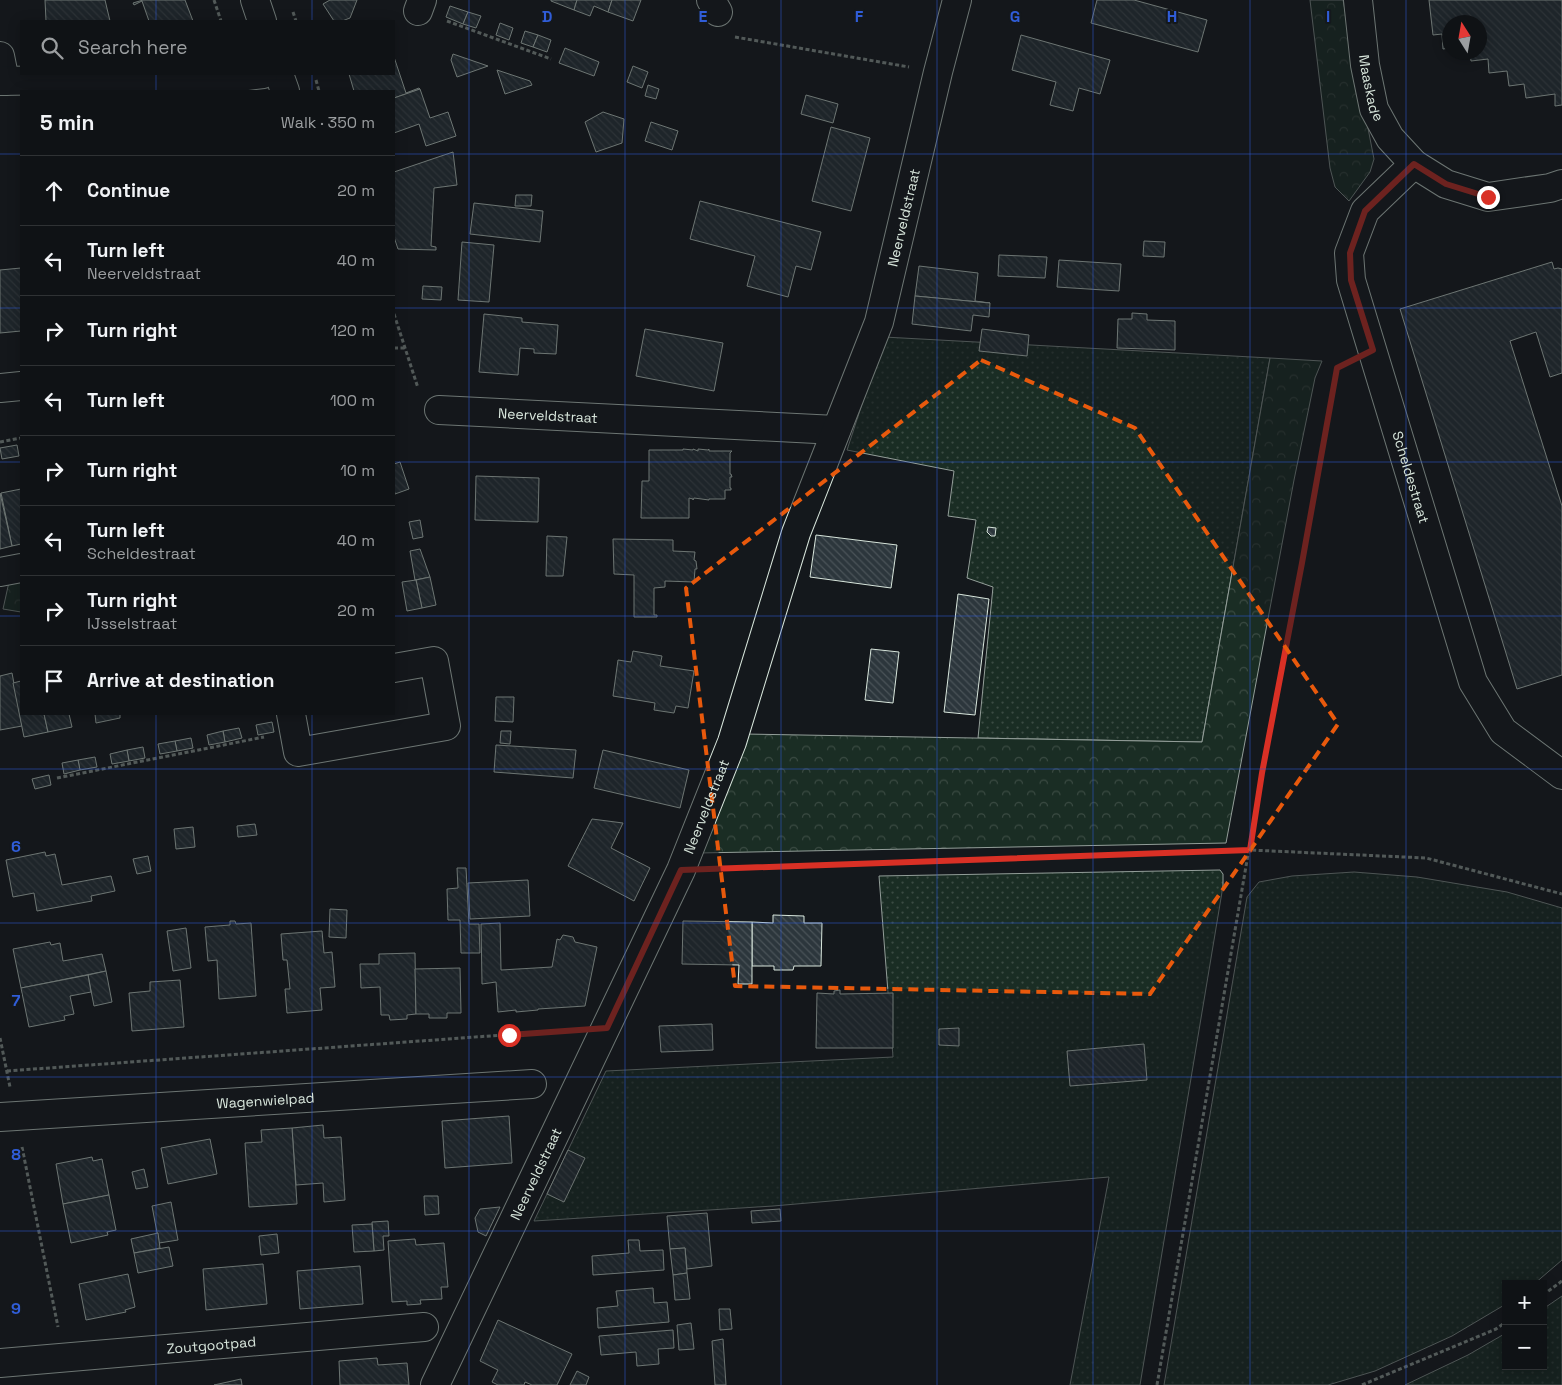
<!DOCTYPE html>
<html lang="en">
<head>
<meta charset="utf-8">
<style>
	:root { --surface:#0f1215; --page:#181b1e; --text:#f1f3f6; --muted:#9b9ea0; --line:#2f3234 }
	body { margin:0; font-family:"Space Grotesk",sans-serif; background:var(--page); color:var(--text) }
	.controls { position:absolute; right:15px; bottom:15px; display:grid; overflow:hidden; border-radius:0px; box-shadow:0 2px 12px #0003 }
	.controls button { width:45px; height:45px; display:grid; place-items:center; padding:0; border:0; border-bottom:1px solid var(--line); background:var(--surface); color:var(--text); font:25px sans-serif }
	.compass { position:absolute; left:1442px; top:15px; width:45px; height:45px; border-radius:50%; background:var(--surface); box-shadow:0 2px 12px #0003; rotate:349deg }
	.stop { position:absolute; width:15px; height:15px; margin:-11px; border:4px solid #d93025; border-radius:50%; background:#fff }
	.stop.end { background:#d93025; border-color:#fff; box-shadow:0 1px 5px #0008 }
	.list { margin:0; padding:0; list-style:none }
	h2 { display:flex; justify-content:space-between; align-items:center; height:65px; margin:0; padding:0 20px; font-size:21px }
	h2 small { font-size:16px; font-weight:400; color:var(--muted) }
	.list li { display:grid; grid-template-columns:32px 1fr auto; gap:15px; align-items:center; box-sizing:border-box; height:70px; padding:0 20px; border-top:1px solid var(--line) }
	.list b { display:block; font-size:19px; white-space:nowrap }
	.list p { margin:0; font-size:16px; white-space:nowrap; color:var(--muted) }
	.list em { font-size:16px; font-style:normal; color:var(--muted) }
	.icon { flex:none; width:28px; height:28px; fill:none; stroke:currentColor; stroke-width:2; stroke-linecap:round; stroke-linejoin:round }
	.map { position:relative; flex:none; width:1562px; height:1385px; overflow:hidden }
	.search { position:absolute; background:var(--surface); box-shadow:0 2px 12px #0003; left:20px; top:20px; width:375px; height:55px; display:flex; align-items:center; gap:12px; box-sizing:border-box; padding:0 18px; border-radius:0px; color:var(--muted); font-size:19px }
	.panel { position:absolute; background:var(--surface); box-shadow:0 2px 12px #0003; left:20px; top:90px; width:375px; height:625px; border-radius:0px }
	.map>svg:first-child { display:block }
	.grass { fill:url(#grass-dots); stroke:#939e99 }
	.forest { fill:url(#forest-crowns); stroke:#939e99 }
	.building { fill:url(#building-back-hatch); stroke:#d8e6dc }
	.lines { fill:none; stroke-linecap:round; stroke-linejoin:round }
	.minor-casing { stroke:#d8e6dc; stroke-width:30 }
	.path { stroke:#9da8a2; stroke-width:3; stroke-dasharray:4 2.5; stroke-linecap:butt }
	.minor { stroke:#14181c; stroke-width:28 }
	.route { stroke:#d93025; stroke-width:6 }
	.marked { fill:none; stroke:#e8590c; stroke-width:4; stroke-dasharray:10 6; stroke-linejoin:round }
	.grid { fill:none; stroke:#305dd8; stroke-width:1; stroke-opacity:0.55 }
	.labels { text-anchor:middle; stroke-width:4; stroke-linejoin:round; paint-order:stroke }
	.street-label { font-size:14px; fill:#d8e6dc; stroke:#14181c }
	.grid-label { font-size:16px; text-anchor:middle; font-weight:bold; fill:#305dd8; stroke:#14181c; stroke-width:4; stroke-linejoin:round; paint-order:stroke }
</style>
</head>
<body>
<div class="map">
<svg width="1562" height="1385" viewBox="0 0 1562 1385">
	<defs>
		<pattern id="grass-dots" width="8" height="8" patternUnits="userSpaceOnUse" patternTransform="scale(1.25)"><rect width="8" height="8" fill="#1a2d24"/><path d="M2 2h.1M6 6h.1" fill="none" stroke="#3b4b43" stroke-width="1.8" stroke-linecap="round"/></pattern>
		<pattern id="forest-crowns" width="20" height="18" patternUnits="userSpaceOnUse" patternTransform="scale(1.25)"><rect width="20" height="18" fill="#1a2d24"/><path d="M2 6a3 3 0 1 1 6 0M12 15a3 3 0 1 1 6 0" fill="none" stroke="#3b4b43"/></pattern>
		<pattern id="building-back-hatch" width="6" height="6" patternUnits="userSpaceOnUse" patternTransform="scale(1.25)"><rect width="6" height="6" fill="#2c363c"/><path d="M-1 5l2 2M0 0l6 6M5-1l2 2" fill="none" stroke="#4a5358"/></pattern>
	</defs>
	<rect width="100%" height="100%" fill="#14181c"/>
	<g class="grass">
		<polygon points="884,337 1270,358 1202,742 978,738 993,587 967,578 976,520 948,516 954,471 847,450"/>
		<polygon points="1220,870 1223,874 1223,886 1140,1385 1070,1385 1109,1177 773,1206 534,1221 606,1071 893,1057 879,876"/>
		<polygon points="1354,872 1417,877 1507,892 1562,908 1562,1260 1534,1284 1506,1284 1506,1304 1452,1336 1375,1371 1328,1385 1164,1385 1247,897 1259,882 1292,876"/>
		<polygon points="1562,1296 1562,1385 1405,1385 1468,1355 1506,1333 1506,1366 1543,1366 1543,1309"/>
	</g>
	<g class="forest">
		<polygon points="1310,0 1343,0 1374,159 1370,172 1349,201 1335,187 1330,168"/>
		<polygon points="1270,358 1322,361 1315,378 1294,480 1226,843 698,853 744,734 1202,742"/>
		<polygon points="21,580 21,612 3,609 9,582"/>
	</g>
	<g class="building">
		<polygon points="45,0 105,0 110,21 46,21"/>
		<polygon points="143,0 185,0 193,21 149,21 142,1 134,5 133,3"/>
		<polygon points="330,0 357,0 350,18 342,21 334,21 323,4"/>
		<polygon points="551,0 577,0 574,10 551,1"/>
		<polygon points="577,0 612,0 608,12 594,6 590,16 574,10"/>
		<polygon points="612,0 641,0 633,21 608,12"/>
		<polygon points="1097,0 1134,0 1207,20 1198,52 1091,23"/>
		<polygon points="1429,0 1562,0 1562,105 1555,106 1555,94 1526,98 1524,84 1509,86 1507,71 1489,73 1488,59 1471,61 1470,52 1480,52 1480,22 1450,22 1450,48 1443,49 1442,34 1433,35"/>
		<polygon points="450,6 468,12 463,24 446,17"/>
		<polygon points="468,12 481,16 476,28 463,24"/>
		<polygon points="500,23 513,28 509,40 496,35"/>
		<polygon points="525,31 538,35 533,47 521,43"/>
		<polygon points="538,35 551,40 547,52 533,47"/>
		<polygon points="1021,35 1110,60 1100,94 1079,88 1073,111 1050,105 1056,82 1012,70"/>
		<polygon points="565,48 599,62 594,76 559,63"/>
		<polygon points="453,54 488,66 457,77 451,60"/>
		<polygon points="394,57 406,93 419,88 420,89 394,98 394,91 354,91 349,74 394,74"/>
		<polygon points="633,66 648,72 642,88 627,82"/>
		<polygon points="497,70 530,81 532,85 505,94"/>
		<polygon points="648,85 659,89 656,99 645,96"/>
		<polygon points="420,89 430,118 448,112 456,136 426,146 419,124 394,133 394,98"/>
		<polygon points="806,95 838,104 833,123 801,114"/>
		<polygon points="603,112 624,119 622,143 596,152 585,122"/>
		<polygon points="651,122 678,131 672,150 645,141"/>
		<polygon points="831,127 870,138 851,211 812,201"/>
		<polygon points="453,152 457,185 434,188 431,246 436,247 436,250 398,249 394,237 394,172"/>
		<polygon points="516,195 532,195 531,206 515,206"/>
		<polygon points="700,201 821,232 811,270 796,266 788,297 747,286 755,256 690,239"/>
		<polygon points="474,203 543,211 540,242 470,234"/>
		<polygon points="1144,241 1165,242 1164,257 1143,256"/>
		<polygon points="462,242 494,245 489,302 458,300"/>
		<polygon points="999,255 1047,257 1045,278 998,276"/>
		<polygon points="1059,260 1121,264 1119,291 1057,287"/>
		<polygon points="1552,262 1554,269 1558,268 1562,269 1562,373 1550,377 1536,332 1510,341 1562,506 1562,675 1517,689 1400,309"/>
		<polygon points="919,266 978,273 975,301 990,303 915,296"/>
		<polygon points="21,268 21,331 0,333 0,270"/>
		<polygon points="423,286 442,287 441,300 422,299"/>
		<polygon points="915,296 990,303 989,317 973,315 971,331 912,324"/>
		<polygon points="1132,313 1147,314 1147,320 1175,321 1175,350 1117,348 1118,319 1132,319"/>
		<polygon points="484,314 522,318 522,322 558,325 556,354 534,353 534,349 520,348 518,375 479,372"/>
		<polygon points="645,329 723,343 714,391 636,376"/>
		<polygon points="982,329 1029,335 1027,356 979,351"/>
		<polygon points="17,445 19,456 2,459 0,448"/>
		<polygon points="683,449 693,450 693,449 698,451 698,449 708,450 709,449 709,451 732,451 730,453 730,474 731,474 732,477 730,477 730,488 731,488 731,490 725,490 725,499 709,499 709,500 694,498 693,500 693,499 689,498 689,518 641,518 642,481 649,481 649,450 683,450"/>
		<polygon points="400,462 409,489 395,494 394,489 394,464"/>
		<polygon points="476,476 539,478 538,522 475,520"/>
		<polygon points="21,489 21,544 12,546 1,493"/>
		<polygon points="0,493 12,546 0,549"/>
		<polygon points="420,520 423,537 413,539 409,522"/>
		<polygon points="988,527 996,528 995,536 991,536 987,532"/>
		<polygon points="816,535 897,545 891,588 810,577"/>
		<polygon points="547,536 567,537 563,576 546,576"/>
		<polygon points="613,539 673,540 673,551 695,552 694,560 696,561 697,569 695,569 694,582 665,581 665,587 654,588 654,615 657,615 657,617 634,617 634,575 614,574"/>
		<polygon points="420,549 430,577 415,580 410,551"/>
		<polygon points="430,577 436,605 422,608 416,580"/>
		<polygon points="416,580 422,608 407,611 402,582"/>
		<polygon points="958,594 989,599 975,715 944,712"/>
		<polygon points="871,649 899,652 893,703 865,700"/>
		<polygon points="633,651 662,656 660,666 694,671 688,708 676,706 674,713 654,710 655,703 613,696 618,660 631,662"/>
		<polygon points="12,673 22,726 0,730 0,676"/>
		<polygon points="21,681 21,714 44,714 48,732 24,737 13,683"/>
		<polygon points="496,697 514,697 513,722 495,721"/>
		<polygon points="44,714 69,714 72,727 48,732"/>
		<polygon points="95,714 120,714 120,718 96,723"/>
		<polygon points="272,722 274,732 258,735 256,725"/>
		<polygon points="239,728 242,738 225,742 223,731"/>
		<polygon points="223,731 225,742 209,745 207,735"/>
		<polygon points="501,731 511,731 510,744 500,743"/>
		<polygon points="191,738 193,748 177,751 175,741"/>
		<polygon points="175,741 177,751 160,754 158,744"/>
		<polygon points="496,745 576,750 573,778 494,772"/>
		<polygon points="143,747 145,758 129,761 127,750"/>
		<polygon points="127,750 129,761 112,764 110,754"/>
		<polygon points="603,750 689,770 680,808 594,788"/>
		<polygon points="95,757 97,767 80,770 78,760"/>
		<polygon points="78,760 80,770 64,774 62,763"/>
		<polygon points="49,775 51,785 35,789 32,779"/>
		<polygon points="592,819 623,823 611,848 650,868 634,901 568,866"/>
		<polygon points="255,824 257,835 238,837 237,826"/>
		<polygon points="193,827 195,847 176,849 174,829"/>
		<polygon points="45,852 46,856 55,854 62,885 111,876 115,891 91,896 92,901 37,911 34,893 13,897 6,860"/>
		<polygon points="148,856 151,871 137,874 133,859"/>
		<polygon points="457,868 466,868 469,924 479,924 480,953 461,953 460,920 448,920 447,889 458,888"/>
		<polygon points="528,880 530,916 470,919 468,883"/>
		<polygon points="330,909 347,910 346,938 329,937"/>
		<polygon points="773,915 804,916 804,923 822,923 821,966 794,966 793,970 774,970 774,966 752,966 752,922 773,923"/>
		<polygon points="230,921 235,921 236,924 251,923 256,996 219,999 217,960 208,961 205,927 230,925"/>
		<polygon points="683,921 752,922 752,984 738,984 739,965 682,964"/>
		<polygon points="500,923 501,970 552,967 557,939 560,940 563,935 573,937 575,942 597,947 585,1006 538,1009 538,1010 516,1012 516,1010 498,1012 496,982 482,984 481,924"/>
		<polygon points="186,928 191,968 173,971 167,931"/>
		<polygon points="322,931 324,953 332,952 335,987 320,988 322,1010 287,1013 285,989 290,989 287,960 283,960 281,934"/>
		<polygon points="50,942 51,945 60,943 63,961 102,954 106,971 21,988 13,949"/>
		<polygon points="415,953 416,1014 407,1015 407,1019 390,1020 389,1015 381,1015 380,987 361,988 360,964 379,964 379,954"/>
		<polygon points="460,968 461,1013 447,1013 447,1018 429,1018 429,1014 416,1014 415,969"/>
		<polygon points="106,971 112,1002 94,1006 88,975"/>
		<polygon points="88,975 91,992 70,996 74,1014 64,1016 65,1020 29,1027 21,988"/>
		<polygon points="180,980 184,1027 132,1031 129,993 150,991 150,982"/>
		<polygon points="840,990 840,994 893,993 893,1048 816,1048 817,993 834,994 834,991"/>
		<polygon points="712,1024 713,1050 661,1052 659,1026"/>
		<polygon points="959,1028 959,1046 939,1045 939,1029"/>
		<polygon points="1144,1044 1147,1080 1070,1086 1067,1051"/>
		<polygon points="509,1116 512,1163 445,1168 442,1121"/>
		<polygon points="323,1125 324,1138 341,1137 345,1200 324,1202 323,1183 296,1185 292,1128"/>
		<polygon points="292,1128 297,1204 249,1207 245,1143 262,1142 261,1130"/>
		<polygon points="210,1139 217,1174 168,1184 161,1148"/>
		<polygon points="568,1150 585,1158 564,1202 547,1194"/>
		<polygon points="92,1157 93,1161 102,1159 109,1195 63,1204 56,1164"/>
		<polygon points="144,1169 148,1187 136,1189 132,1172"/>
		<polygon points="109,1195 116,1230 107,1232 108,1235 71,1243 63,1204"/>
		<polygon points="424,1196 438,1196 439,1214 425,1215"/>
		<polygon points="171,1202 178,1240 159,1243 152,1206"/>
		<polygon points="500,1207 486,1236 478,1232 475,1218 480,1209"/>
		<polygon points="780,1209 781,1221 752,1223 751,1211"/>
		<polygon points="707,1213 712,1266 687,1269 685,1248 670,1249 667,1216"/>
		<polygon points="388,1221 389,1236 383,1236 384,1250 374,1251 372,1222"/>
		<polygon points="372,1224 374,1251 354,1252 352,1225"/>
		<polygon points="158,1233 160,1248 134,1253 131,1239"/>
		<polygon points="277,1234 279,1253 261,1255 259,1236"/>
		<polygon points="415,1239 416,1245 444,1243 448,1287 441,1287 442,1299 420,1300 421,1304 407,1305 407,1301 392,1302 388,1241"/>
		<polygon points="628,1240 639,1240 640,1251 663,1250 664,1270 593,1275 592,1256 629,1253"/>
		<polygon points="169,1247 173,1266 138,1273 134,1253"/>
		<polygon points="685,1248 687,1273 673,1275 670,1249"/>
		<polygon points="263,1264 267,1304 206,1310 203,1269"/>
		<polygon points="360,1266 363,1304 300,1309 297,1271"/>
		<polygon points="687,1273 690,1299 675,1300 673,1275"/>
		<polygon points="128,1274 135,1307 125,1310 126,1312 86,1320 79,1284"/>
		<polygon points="653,1288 654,1303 667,1302 669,1322 598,1328 597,1308 618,1306 616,1291"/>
		<polygon points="719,1309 730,1309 732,1329 720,1330"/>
		<polygon points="498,1320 572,1354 557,1385 532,1385 525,1382 524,1385 498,1385 492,1382 498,1370 480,1361"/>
		<polygon points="691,1323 694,1349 679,1350 677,1325"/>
		<polygon points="673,1330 674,1348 658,1349 659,1364 637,1366 636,1352 601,1355 599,1336"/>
		<polygon points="723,1339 726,1385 715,1385 712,1341"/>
		<polygon points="377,1358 378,1365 407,1363 409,1385 340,1385 339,1361"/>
		<polygon points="577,1371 589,1377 586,1385 570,1385"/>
		<polygon points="241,1379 242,1385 214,1385"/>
	</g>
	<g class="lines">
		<defs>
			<g id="minor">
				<polyline points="255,0 262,21"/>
				<polyline points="711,0 718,12"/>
				<path id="s1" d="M1358,0L1365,65L1374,109L1390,138L1414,164L1446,184L1488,197L1550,188L1562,184"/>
				<polyline points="418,11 422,0"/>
				<polyline points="0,56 5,81"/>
				<polyline points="279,74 285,91"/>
				<polyline points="0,81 239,77 263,74"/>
				<path id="s2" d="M1414,164L1365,211L1349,253L1351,280L1473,682L1503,731L1562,775"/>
				<polyline points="0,388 21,386"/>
				<path id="s3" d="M439,410L836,430"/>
				<polyline points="0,572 21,568"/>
				<polyline points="291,714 298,752 446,726 434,661 394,668"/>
				<path id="s4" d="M0,1117L532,1084"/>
				<path id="s5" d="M0,1363L424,1327"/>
				<path id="s6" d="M435,1385L681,870L732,742L796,533L879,322L938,72L957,0"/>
			</g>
		</defs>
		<use href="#minor" class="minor-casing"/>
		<g class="path">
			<polyline points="214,0 221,21"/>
			<polyline points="293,12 296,21"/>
			<polyline points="447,21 551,59"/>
			<polyline points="735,37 909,67"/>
			<polyline points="316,80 319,91"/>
			<polyline points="394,314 418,388"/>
			<polyline points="394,348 405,348"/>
			<polyline points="0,442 21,438"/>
			<polyline points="57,778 264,737"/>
			<polyline points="713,869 1250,850 1426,858 1562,894"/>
			<polyline points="0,1038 10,1087"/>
			<polyline points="7,1071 572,1030"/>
			<polyline points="22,1147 58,1327"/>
			<polyline points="1543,1295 1562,1281"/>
			<polyline points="1157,1385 1262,773 1302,563 1337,368 1345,364"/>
			<polyline points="1362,1385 1496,1329 1506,1322"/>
		</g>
		<use href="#minor" class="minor"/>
	</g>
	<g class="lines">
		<polyline class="route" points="509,1035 607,1028 681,870 1250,850 1262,773 1302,563 1337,368 1373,350 1351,280 1350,253 1365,211 1414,164 1446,184 1488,197"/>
	</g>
	<path d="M0 0H1562V1385H0ZM981,360L1135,428L1338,724L1150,994L735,986L686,588Z" fill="#14181c" fill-opacity=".55" fill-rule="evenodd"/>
	<path class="marked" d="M981,360L1135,428L1338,724L1150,994L735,986L686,588Z"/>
	<path class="grid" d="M156,0V21M312,0V21M469,0V1385M625,0V1385M781,0V1385M937,0V1385M1093,0V1385M1250,0V1385M1406,0V1385M156,74V91M312,74V91M0,154H21M394,154H1562M0,308H21M394,308H1562M0,462H21M394,462H1562M0,616H21M394,616H1562M156,714V1385M312,714V1385M0,769H1562M0,923H1562M0,1077H1562M0,1231H1562"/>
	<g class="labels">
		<g class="street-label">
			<text dy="5" stroke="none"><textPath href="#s1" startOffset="89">Maaskade</textPath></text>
			<text dy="5" stroke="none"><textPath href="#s6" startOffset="1261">Neerveldstraat</textPath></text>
			<text dy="5" stroke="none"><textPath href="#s3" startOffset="109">Neerveldstraat</textPath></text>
			<text dy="5" stroke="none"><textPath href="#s2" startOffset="346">Scheldestraat</textPath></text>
			<text dy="5" stroke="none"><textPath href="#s6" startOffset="639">Neerveldstraat</textPath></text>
			<text dy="5" stroke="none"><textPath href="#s4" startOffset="266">Wagenwielpad</textPath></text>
			<text dy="5" stroke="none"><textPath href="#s6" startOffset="234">Neerveldstraat</textPath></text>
			<text dy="5" stroke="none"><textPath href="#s5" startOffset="212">Zoutgootpad</textPath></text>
		</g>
	</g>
	<g class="grid-label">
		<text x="547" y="22">D</text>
		<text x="703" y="22">E</text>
		<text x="859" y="22">F</text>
		<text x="1015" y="22">G</text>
		<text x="1172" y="22">H</text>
		<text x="1328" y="22">I</text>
		<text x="16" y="852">6</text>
		<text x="16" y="1006">7</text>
		<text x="16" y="1160">8</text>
		<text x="16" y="1314">9</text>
	</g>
</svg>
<div class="controls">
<button>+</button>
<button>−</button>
</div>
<svg class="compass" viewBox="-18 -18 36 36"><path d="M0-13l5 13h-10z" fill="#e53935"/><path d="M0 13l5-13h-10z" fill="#9b9ea0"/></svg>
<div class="stop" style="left:509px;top:1035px"></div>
<div class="stop end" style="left:1488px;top:197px"></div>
<div class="search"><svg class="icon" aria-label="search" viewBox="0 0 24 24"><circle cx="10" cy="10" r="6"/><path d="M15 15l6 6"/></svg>Search here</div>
<section class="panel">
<h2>5 min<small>Walk · 350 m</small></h2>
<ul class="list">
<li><svg class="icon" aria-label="ahead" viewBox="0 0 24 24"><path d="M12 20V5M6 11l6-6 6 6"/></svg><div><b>Continue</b></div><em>20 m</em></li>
<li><svg class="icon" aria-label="left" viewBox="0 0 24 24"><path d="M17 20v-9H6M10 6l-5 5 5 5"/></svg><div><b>Turn left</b><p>Neerveldstraat</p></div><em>40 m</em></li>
<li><svg class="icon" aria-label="right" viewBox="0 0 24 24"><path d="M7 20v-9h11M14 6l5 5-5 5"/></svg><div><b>Turn right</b></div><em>120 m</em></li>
<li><svg class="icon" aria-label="left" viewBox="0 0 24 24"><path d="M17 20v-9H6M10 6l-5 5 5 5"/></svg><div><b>Turn left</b></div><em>100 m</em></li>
<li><svg class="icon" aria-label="right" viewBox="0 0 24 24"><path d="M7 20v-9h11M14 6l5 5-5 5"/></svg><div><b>Turn right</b></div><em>10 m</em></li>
<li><svg class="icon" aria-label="left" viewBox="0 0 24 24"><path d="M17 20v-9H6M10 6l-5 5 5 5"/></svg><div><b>Turn left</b><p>Scheldestraat</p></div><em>40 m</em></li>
<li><svg class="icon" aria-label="right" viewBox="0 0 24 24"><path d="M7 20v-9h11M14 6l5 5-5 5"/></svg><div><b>Turn right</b><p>IJsselstraat</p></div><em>20 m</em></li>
<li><svg class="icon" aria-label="arrive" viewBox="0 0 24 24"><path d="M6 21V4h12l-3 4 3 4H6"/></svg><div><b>Arrive at destination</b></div></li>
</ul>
</section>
</div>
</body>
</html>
